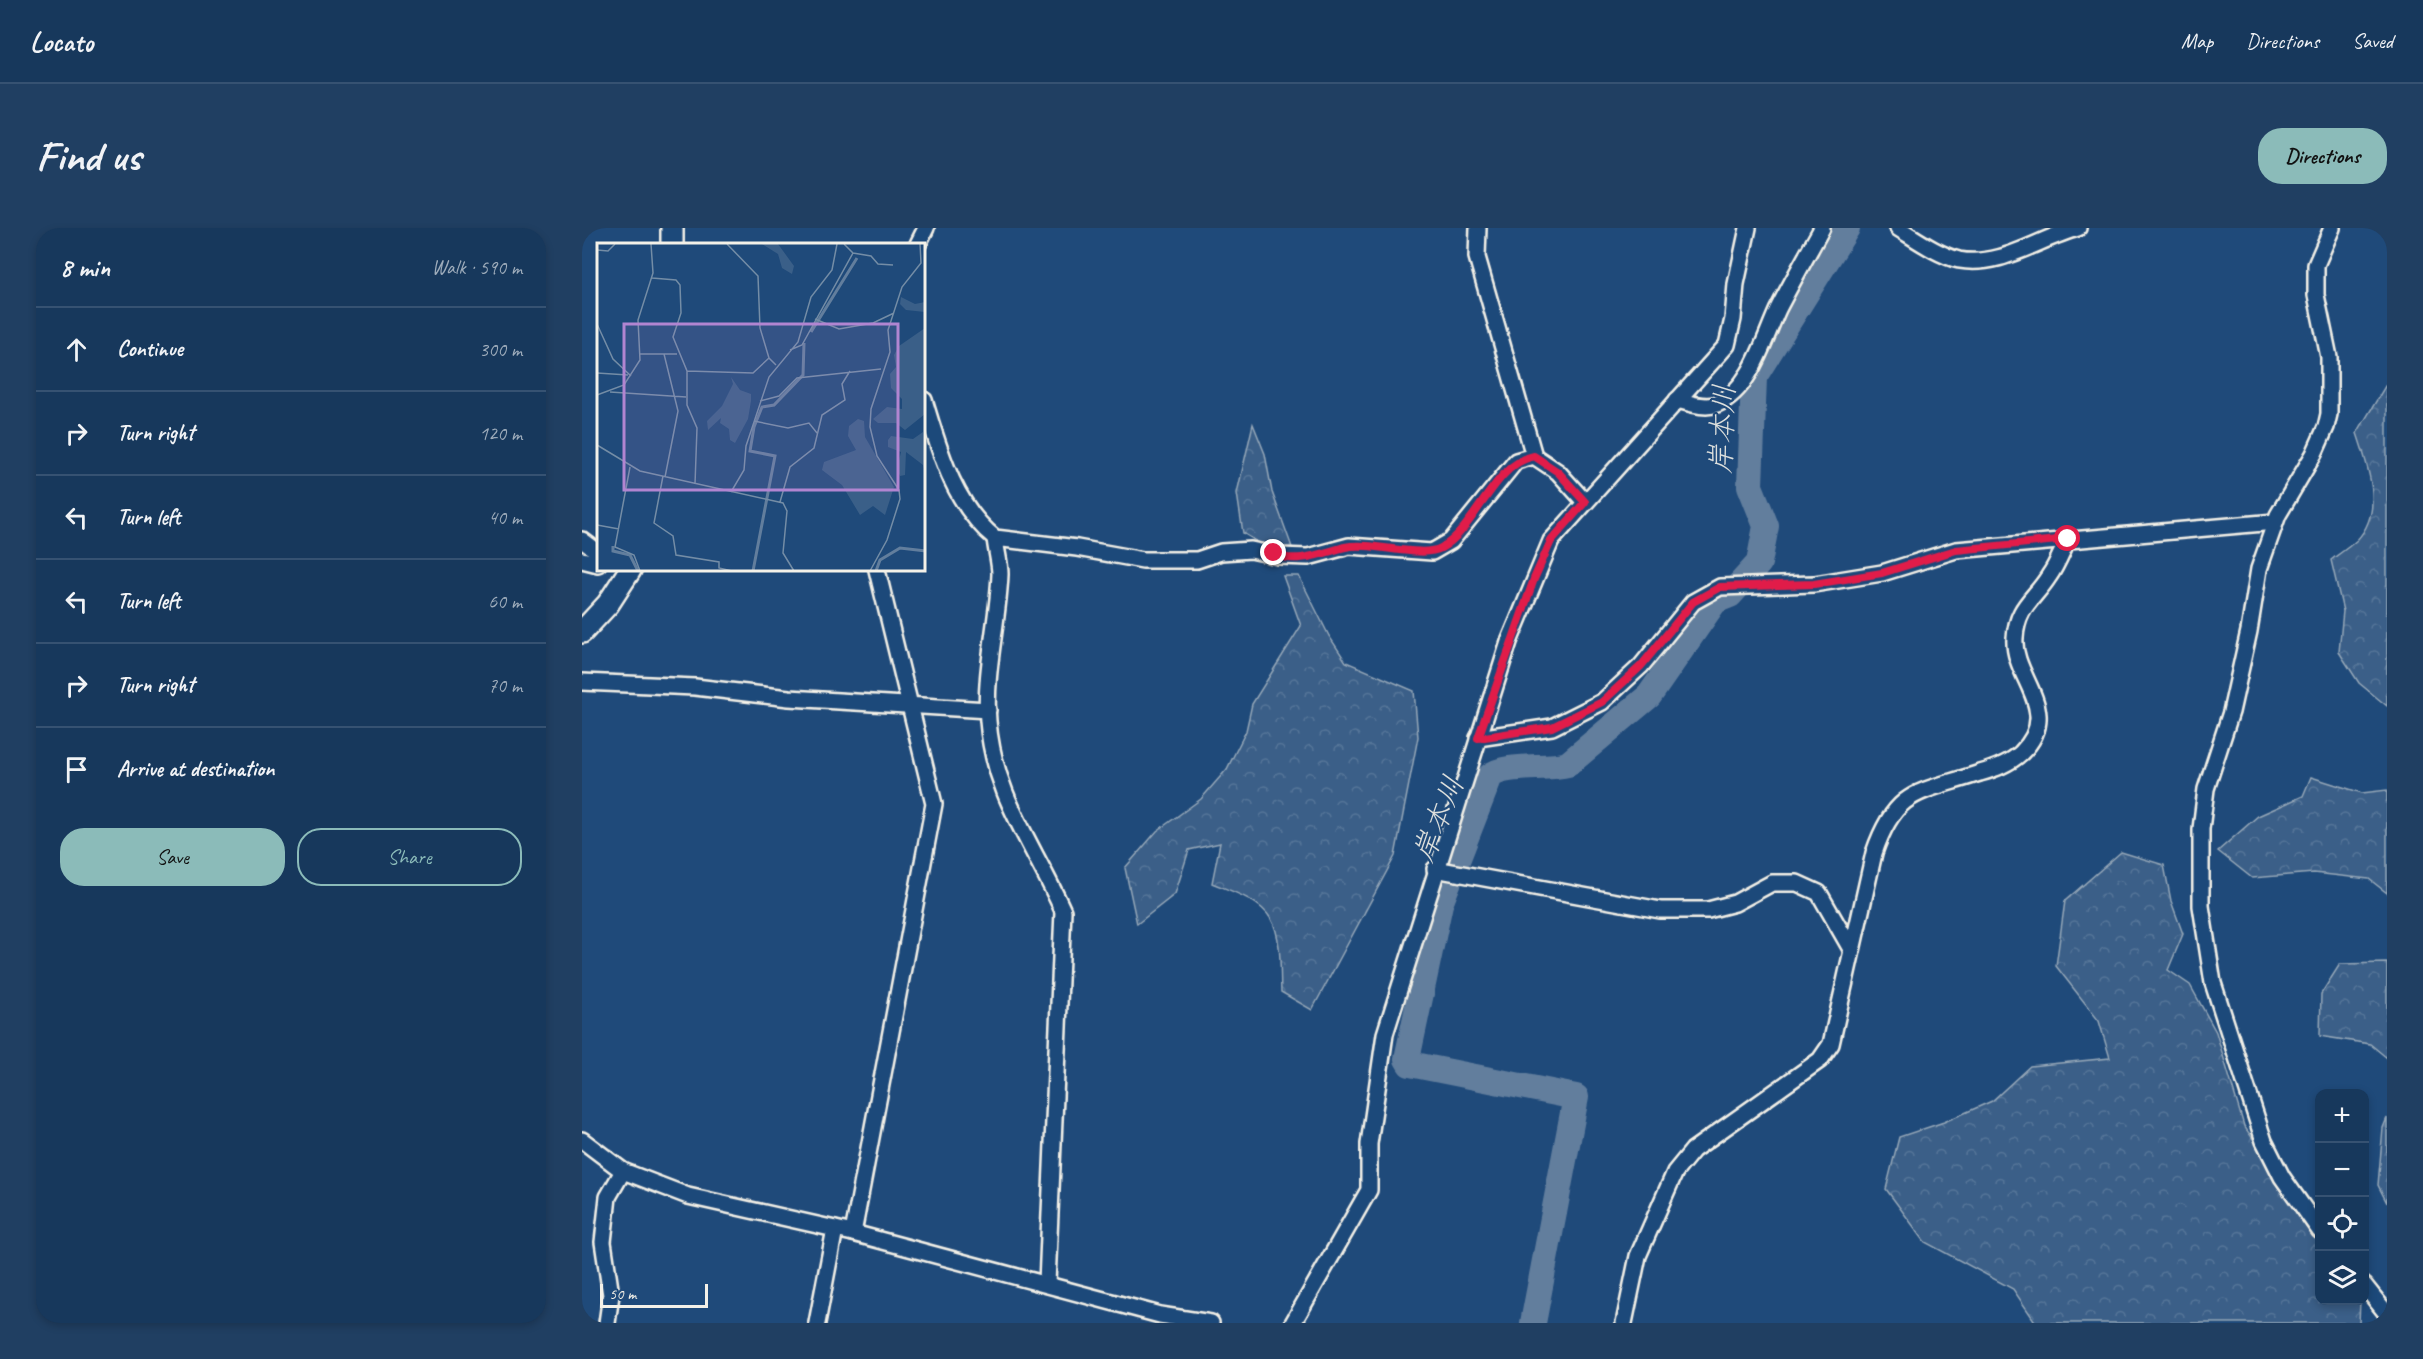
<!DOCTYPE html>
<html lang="en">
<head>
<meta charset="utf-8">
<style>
	:root { --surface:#17385c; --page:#203f62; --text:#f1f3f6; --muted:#9eacbb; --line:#365272; --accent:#8bbbb9 }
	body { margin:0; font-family:Caveat,"Klee One",sans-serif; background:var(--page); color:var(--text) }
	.controls { position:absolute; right:18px; bottom:18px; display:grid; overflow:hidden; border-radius:12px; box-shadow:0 3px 9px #0003 }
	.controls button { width:54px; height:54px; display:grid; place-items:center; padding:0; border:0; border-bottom:2px solid var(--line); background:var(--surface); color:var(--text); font:30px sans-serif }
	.scale { position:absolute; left:18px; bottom:15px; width:108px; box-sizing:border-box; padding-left:6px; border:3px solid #f4f1e8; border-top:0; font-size:16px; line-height:21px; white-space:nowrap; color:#f4f1e8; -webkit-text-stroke:4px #1f4a7a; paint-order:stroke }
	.stop { position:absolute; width:18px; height:18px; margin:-14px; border:4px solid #e11d48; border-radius:50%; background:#fff }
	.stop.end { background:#e11d48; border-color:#fff; box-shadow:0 2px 6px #0008 }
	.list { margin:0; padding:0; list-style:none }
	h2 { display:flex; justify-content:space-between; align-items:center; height:78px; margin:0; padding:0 24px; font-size:26px }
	h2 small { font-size:20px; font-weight:400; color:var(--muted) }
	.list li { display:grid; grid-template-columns:39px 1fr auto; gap:18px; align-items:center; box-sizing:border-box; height:84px; padding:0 24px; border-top:2px solid var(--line) }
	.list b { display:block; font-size:22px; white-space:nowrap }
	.list em { font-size:20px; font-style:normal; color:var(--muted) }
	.actions { display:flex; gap:12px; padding:18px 24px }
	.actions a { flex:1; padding:14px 0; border:2px solid var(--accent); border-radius:24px; text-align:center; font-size:21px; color:var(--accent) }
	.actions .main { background:var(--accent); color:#111 }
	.icon { flex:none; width:33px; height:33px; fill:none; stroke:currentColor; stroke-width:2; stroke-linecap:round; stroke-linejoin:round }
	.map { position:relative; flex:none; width:1805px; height:1095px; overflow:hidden; border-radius:24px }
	header { display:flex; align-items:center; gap:36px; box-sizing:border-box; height:84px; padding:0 30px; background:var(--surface); border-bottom:2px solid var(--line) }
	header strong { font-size:28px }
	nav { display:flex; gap:33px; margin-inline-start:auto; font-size:21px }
	.intro { display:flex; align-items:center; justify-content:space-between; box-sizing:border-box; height:144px; padding:0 36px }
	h1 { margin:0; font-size:42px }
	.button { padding:15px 27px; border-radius:24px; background:var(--accent); color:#111; font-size:21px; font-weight:700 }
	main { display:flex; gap:36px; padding:0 36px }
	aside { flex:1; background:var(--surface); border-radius:24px; box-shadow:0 3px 9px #0003 }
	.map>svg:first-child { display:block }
	.forest { fill:url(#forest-crowns); stroke:#97a8b8; stroke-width:1.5 }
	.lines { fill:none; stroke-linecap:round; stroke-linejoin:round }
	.river { stroke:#627e9d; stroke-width:26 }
	.minor-casing { stroke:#f4f1e8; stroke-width:20 }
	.secondary-casing { stroke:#f4f1e8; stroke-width:26 }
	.minor { stroke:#1f4a7a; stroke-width:15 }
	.secondary { stroke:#1f4a7a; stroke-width:21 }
	.route { stroke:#e11d48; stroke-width:8 }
	.labels { text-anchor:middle; stroke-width:4.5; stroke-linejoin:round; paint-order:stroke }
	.water-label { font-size:30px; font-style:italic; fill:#dee0dd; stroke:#1f4a7a }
	.inset-river { fill:none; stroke:#627e9d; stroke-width:3 }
	.inset-road { fill:none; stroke:#748da6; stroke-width:1.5 }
	.view { fill:#b185d1; fill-opacity:0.15; stroke:#b185d1; stroke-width:3 }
	.inset-edge { fill:none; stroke:#f4f1e8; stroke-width:3 }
</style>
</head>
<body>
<header>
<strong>Locato</strong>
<nav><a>Map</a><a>Directions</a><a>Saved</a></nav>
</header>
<div class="intro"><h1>Find us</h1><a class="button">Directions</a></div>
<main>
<aside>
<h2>8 min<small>Walk · 590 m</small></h2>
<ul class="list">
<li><svg class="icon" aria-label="ahead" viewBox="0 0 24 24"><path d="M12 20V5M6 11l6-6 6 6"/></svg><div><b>Continue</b></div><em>300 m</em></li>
<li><svg class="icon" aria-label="right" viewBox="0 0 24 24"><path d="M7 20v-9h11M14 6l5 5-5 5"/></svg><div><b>Turn right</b></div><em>120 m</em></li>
<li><svg class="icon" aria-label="left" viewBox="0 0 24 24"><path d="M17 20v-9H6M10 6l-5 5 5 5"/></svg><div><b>Turn left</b></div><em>40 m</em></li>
<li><svg class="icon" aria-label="left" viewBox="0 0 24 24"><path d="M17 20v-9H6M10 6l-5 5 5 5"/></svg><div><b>Turn left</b></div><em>60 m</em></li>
<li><svg class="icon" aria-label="right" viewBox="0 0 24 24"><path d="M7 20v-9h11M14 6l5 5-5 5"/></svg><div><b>Turn right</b></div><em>70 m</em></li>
<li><svg class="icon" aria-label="arrive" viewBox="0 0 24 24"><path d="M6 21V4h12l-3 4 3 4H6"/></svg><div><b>Arrive at destination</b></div></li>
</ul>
<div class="actions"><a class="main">Save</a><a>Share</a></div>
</aside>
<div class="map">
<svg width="1805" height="1095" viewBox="0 0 1805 1095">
	<defs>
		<pattern id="forest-crowns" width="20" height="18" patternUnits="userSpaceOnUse" patternTransform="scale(1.5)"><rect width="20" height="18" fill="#3a5f88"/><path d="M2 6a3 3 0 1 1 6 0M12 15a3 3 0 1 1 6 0" fill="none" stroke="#577699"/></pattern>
	</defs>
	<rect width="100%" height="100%" fill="#1f4a7a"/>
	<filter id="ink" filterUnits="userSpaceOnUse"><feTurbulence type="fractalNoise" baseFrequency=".0167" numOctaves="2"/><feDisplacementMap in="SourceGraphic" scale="12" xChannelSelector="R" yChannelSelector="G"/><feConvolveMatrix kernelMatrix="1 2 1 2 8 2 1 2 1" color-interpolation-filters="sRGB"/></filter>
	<g filter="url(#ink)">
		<g class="forest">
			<path d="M1805,155V478L1777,455L1757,424L1761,383L1749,332C1757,326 1767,319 1775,312C1803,282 1786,239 1775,205Z"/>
			<polygon points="671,196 683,226 690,264 711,322 684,319 661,305 655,265"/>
			<path d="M701,348H717L747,408L764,434L832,463L836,509L813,628L730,782L699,764C698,744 700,709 689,691C678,672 649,663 630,655L638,615L607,622L593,666L555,696L543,640L575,603L619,571L645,541L664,503L670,476L719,398Z"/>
			<polygon points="1729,549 1780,565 1805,562 1805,665 1787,651 1732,645 1670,650 1636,623 1676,588 1721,568"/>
			<polygon points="1539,624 1582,637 1589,673 1601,706 1586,742 1608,757 1634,804 1662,898 1707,963 1737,997 1738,1072 1778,1073 1777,1095 1454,1095 1431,1061 1343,1014 1304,961 1317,909 1362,894 1410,873 1448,838 1528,830 1517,793 1474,738 1483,673"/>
			<polygon points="1805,735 1805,830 1788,816 1738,808 1739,766 1758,736"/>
			<polygon points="1805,890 1805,975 1796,957 1801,900"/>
		</g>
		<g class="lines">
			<path class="river" d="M951,1095L994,869L828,836L825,831L858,676L908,548C924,535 964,542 986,536L1067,468L1133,373L1148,367L1177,335L1184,298L1168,258L1172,149L1265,0"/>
			<defs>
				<g id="minor">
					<polyline points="896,0 895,29 952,228"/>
					<path d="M1316,0C1334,11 1356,27 1377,32C1419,40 1457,10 1496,0"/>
					<polyline points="336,16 344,0"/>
					<path d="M342,172C357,221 371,276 413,310L495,320L561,332H615L639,324L669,322L696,328L726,329L767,318L850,324L869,313L934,233L952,228L976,244L1003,274"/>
					<path d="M1095,172C1107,175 1123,181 1135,176C1169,161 1182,111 1196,81C1210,54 1225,27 1240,0"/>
					<path d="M413,310C414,322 418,335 418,346C416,395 402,445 406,493C412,568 452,617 481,683L465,1055"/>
					<polyline points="0,312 16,324"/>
					<polyline points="0,332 16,336"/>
					<polyline points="0,454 113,459 207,470 406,482"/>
					<polyline points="896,510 970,499 1020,474 1059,438 1111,374 1138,359 1232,356 1300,345 1374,322 1693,294"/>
					<polyline points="853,641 1078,682 1126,682 1153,675 1190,655 1215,655 1237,665 1269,721"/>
					<polyline points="0,912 41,943 106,968 271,1005 578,1087 629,1095"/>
					<polyline points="1738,1003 1700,949 1682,913 1631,755 1619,678 1619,601 1624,561 1649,484 1667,403 1677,341 1696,287 1732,226 1744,199 1747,186 1747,129 1734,67 1734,37 1750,0"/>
					<polyline points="271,1005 352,576 295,342"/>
					<polyline points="1782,1057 1805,1086"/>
					<polyline points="25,1095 29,1067 21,1014 26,969 41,943"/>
					<polyline points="235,1095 253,1001"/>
					<polyline points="711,1095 787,962 787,916 803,806 927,414 969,313 1145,117 1151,91 1154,56 1166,0"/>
					<path d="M1042,1095L1056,1028L1093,944L1111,922L1238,832L1249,816L1292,625C1314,560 1338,565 1398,545C1412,541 1427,536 1439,525C1482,483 1430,450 1433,410C1435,378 1452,372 1467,348C1475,337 1480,323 1486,311"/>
				</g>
				<g id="secondary">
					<polyline points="90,16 90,0"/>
					<polyline points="0,404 26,376 48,342"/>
				</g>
			</defs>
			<use href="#minor" class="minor-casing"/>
			<use href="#secondary" class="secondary-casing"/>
			<use href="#minor" class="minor"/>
			<use href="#secondary" class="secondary"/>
		</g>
	</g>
	<g class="lines" filter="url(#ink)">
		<path class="route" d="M692,325C711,338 743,324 763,319C789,313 839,331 859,320C895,300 911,236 952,228L976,244L1003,274L969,313L952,351L896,510L970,499L1020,474L1059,438L1111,374L1138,359L1232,356L1300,345L1374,322L1486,311"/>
	</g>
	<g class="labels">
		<g class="water-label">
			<text transform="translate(1140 201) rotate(-87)" y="10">岸本川</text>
			<text transform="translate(856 591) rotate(-68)" y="10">岸本川</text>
		</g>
	</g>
	<g transform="translate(15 15)">
		<rect width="328" height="328" fill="#1f4a7a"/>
		<path d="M165,1H181L197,23L195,31L185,25L181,11ZM304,54L318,61L328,59V69L309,67L303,61ZM328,85V171L308,187L299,180H281L276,176L290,164L305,166V156L294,145L293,131L299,124L297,112L302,103ZM134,134L143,147L154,151V158L151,176L138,200L133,197L132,186L123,180L124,175L111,187L110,178L125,163L136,141ZM261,176L267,178L268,194L297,244L288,272L276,263L263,272L245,242L225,227L227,219L259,207L251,193L252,183ZM326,189L328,229L326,222L309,209L308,232L303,233L300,226L304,209L291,204V197L294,193L316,196Z" fill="#3a5f88"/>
		<path class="inset-river" d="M214,89L260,15M16,303V308L33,312L41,328M156,328L178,213L153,208L157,184L165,164L177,162L206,132L207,100M279,328L283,317L303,305L329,308"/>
		<path class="inset-road" d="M130,1L161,33L163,85L172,115L179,122M247,1L256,10L274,13L281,21L296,22M0,7L11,8L18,1M55,35L79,37L83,42L84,70L76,94L90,128V162L100,185L98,241M218,76L242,86L276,80L297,70M0,81L16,116L34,133M193,107L205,102L256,10M43,111H80M67,111L81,168L68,234M90,128L156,130L172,115M0,130L31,132M13,149L89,154M0,152L27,142L43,117L41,77L56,30L54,1M163,158L182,153L200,135L284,126M157,178L191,185L212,180L220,190M0,202L43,228L186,260L190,268L186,310L197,328M33,224L18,304L37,312L43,328M66,233L57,280L76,293L79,312L122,319V325L135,328M134,249L147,227L149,203L172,134L201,99L214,54L235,27L240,1M183,259L193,224L217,205L225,172L248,157L245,141L253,128M0,282L22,286M273,328L290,297L303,256L302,247L280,213L273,184L274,166L293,109L291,87L305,44L324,20L323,1"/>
		<path class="view" d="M27,81H301V247H27Z"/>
		<rect width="328" height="328" class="inset-edge"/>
	</g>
</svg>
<div class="controls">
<button>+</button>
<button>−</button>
<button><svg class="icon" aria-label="locate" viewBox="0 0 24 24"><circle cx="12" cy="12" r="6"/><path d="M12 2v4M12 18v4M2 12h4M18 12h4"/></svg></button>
<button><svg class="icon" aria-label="layers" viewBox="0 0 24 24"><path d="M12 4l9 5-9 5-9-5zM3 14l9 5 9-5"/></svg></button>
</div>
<div class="scale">50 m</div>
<div class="stop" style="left:1486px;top:311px"></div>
<div class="stop end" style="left:692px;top:325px"></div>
</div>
</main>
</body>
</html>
